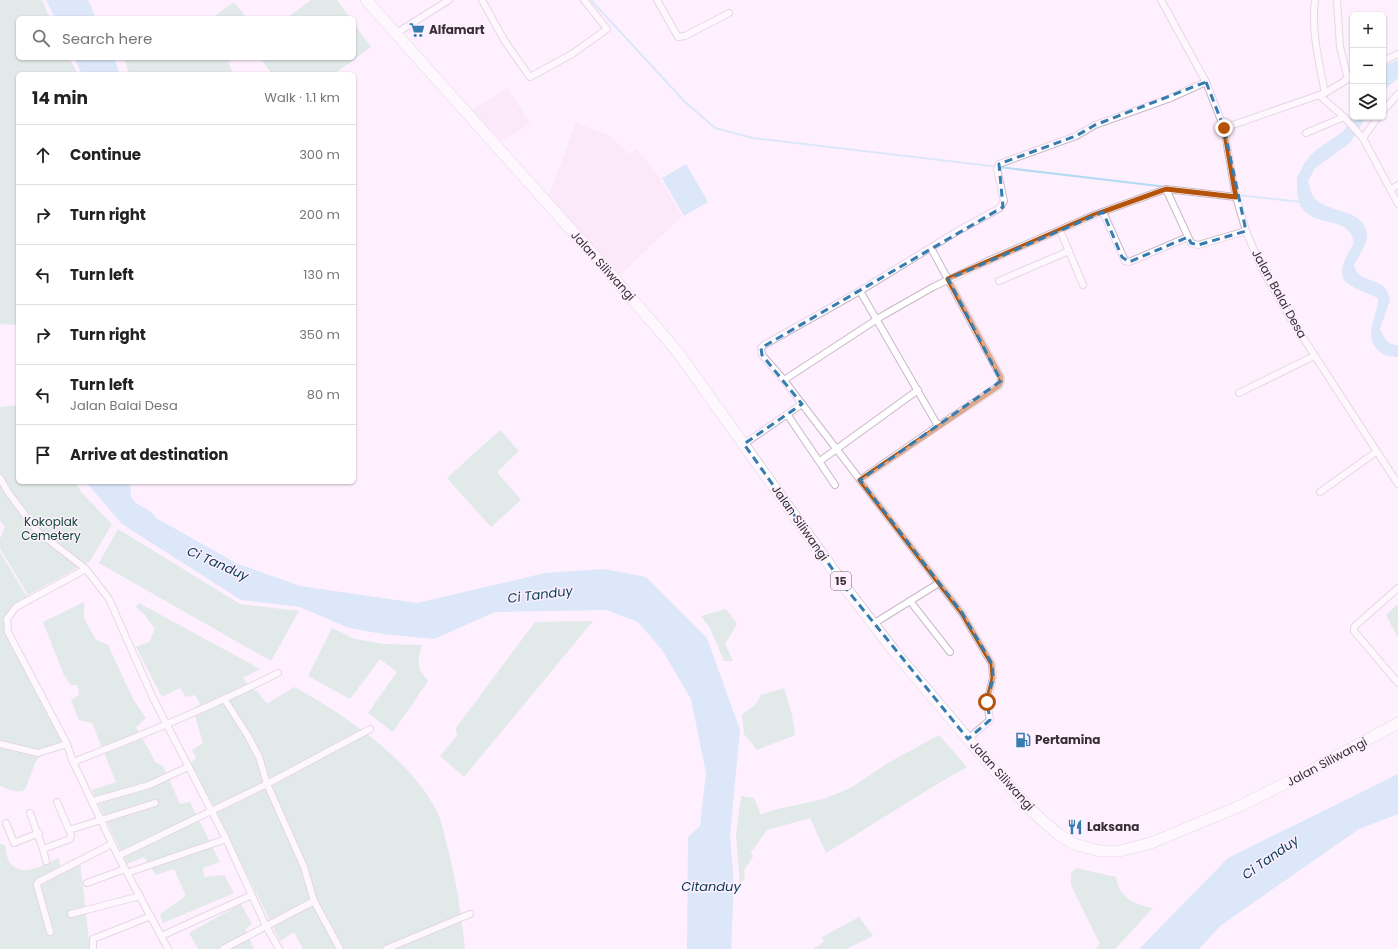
<!DOCTYPE html>
<html lang="en">
<head>
<meta charset="utf-8">
<style>
	:root { --surface:#fff; --page:#f6f6f6; --text:#222; --muted:#767676; --line:#e0e0e0 }
	body { margin:0; font-family:Poppins,sans-serif; background:var(--page); color:var(--text) }
	.controls { position:absolute; right:12px; top:12px; display:grid; overflow:hidden; border-radius:6px; box-shadow:0 1px 3px #0004 }
	.controls button { width:36px; height:36px; display:grid; place-items:center; padding:0; border:0; border-bottom:1px solid var(--line); background:var(--surface); color:var(--text); font:20px sans-serif }
	.stop { position:absolute; width:12px; height:12px; margin:-9px; border:3px solid #b45309; border-radius:50%; background:#fff }
	.stop.end { background:#b45309; border-color:#fff; box-shadow:0 1px 4px #0008 }
	.list { margin:0; padding:0; list-style:none }
	h2 { display:flex; justify-content:space-between; align-items:center; height:52px; margin:0; padding:0 16px; font-size:17px }
	h2 small { font-size:13px; font-weight:400; color:var(--muted) }
	.list li { display:grid; grid-template-columns:26px 1fr auto; gap:12px; align-items:center; box-sizing:border-box; height:60px; padding:0 16px; border-top:1px solid var(--line) }
	.list b { display:block; font-size:15px; white-space:nowrap }
	.list p { margin:0; font-size:13px; white-space:nowrap; color:var(--muted) }
	.list em { font-size:13px; font-style:normal; color:var(--muted) }
	.icon { flex:none; width:22px; height:22px; fill:none; stroke:currentColor; stroke-width:2; stroke-linecap:round; stroke-linejoin:round }
	.map { position:relative; flex:none; width:1398px; height:949px; overflow:hidden }
	.search { position:absolute; background:var(--surface); box-shadow:0 1px 3px #0004; left:16px; top:16px; width:340px; height:44px; display:flex; align-items:center; gap:10px; box-sizing:border-box; padding:0 14px; border-radius:6px; color:var(--muted); font-size:15px }
	.panel { position:absolute; background:var(--surface); box-shadow:0 1px 3px #0004; left:16px; top:72px; width:340px; height:412px; border-radius:6px }
	.map>svg:first-child { display:block }
	.built { fill:#f8e0f7 }
	.green { fill:#bedfd0 }
	.water { fill:#b3dbf3 }
	.lines { fill:none; stroke-linecap:round; stroke-linejoin:round }
	.stream { stroke:#b3dbf3; stroke-width:2 }
	.street-casing { stroke:#c9b8c8; stroke-width:8 }
	.highway-casing { stroke:#c9b8c8; stroke-width:12 }
	.street { stroke:#fff; stroke-width:6 }
	.highway { stroke:#fff; stroke-width:11 }
	.route { stroke:#b45309; stroke-width:5 }
	.marked { fill:none; stroke:#357cb1; stroke-width:3; stroke-dasharray:8 5; stroke-linejoin:round }
	.labels { text-anchor:middle; stroke-width:3; stroke-linejoin:round; paint-order:stroke }
	.shield { fill:#fef0fe; stroke:#726971; stroke-width:1 }
	.shield-label { font-size:11px; font-weight:bold; fill:#362f35 }
	.poi-label { font-size:12px; font-weight:bold; fill:#362f35; stroke:#fef0fe; text-anchor:start }
	.street-label { font-size:12px; fill:#362f35; stroke:#fef0fe }
	.park-label { font-size:12px; fill:#124936; stroke:#fef0fe }
	.water-label { font-size:13px; font-style:italic; fill:#053a53; stroke:#fef0fe }
</style>
</head>
<body>
<div class="map">
<svg width="1398" height="949" viewBox="0 0 1398 949">
	<rect width="100%" height="100%" fill="#fef0fe"/>
	<g class="built">
		<polygon points="508,88 530,124 501,141 472,110"/>
		<polygon points="576,123 610,136 629,154 636,149 654,169 682,216 620,275 548,197"/>
	</g>
	<g class="green">
		<polygon points="0,0 42,0 50,18 18,18 18,58 69,58 78,74 18,74 18,325 0,324"/>
		<polygon points="311,0 337,0 350,18 287,18"/>
		<polygon points="234,2 246,17 256,18 212,18"/>
		<polygon points="354,24 371,47 334,74 272,74 260,58 354,58"/>
		<polygon points="124,58 234,58 228,62 233,74 129,74"/>
		<polygon points="18,405 18,482 76,482 81,492 112,524 90,561 28,595 0,548 0,539 5,526 0,521 0,407"/>
		<polygon points="500,430 519,451 497,472 521,500 491,527 447,478"/>
		<polygon points="118,529 240,604 299,611 271,661 99,563"/>
		<path d="M0,552L27,597C10,604 1,615 6,633L65,747L39,757L35,763L25,790C14,794 10,789 0,786Z"/>
		<polygon points="84,602 84,619 96,640 108,645 133,699 146,718 136,727 156,763 163,766 180,804 190,802 220,862 203,868 204,877 224,875 234,893 163,923 160,914 186,896 174,869 156,875 144,857 127,864 92,790 116,782 92,723 79,720 71,700 79,695 78,685 71,685 64,675 43,622"/>
		<path d="M139,603L260,669L243,678L252,690L257,691L267,704L294,687C344,714 415,762 439,816C442,824 444,833 446,842C456,877 461,913 465,949H303L294,932L280,941L221,822L189,765L196,758L192,750L203,743L193,709L200,704L195,695L186,697L180,688L162,697L136,647L149,642L155,629L145,615L136,607Z"/>
		<polygon points="1398,604 1398,638 1386,615"/>
		<polygon points="726,609 737,624 725,644 733,661 724,661 710,628 701,616"/>
		<polygon points="593,621 464,777 440,756 457,736 456,728 535,622"/>
		<path d="M332,628L355,639L384,644L422,645C417,663 416,666 428,681L393,732L368,713L397,672L380,659L350,699L308,676Z"/>
		<polygon points="784,688 792,715 795,735 757,750 744,734 742,715 756,704 761,695"/>
		<path d="M939,735L967,767C918,794 873,825 826,853L810,818L767,830L751,852L753,857L744,870L745,878L740,884L736,835L741,796L754,798L761,815L773,810L824,799L852,787L888,763Z"/>
		<path d="M0,844H3L6,848C6,854 7,858 10,863C22,879 45,864 59,858L61,872L80,863L90,949H0Z"/>
		<path d="M1076,868L1116,877C1119,898 1134,904 1153,908L1115,949H1096L1100,944L1071,885V873Z"/>
		<polygon points="241,904 252,924 245,929 254,949 198,949 189,933"/>
		<polygon points="859,917 873,936 846,949 813,949 824,942 822,937"/>
	</g>
	<g class="water">
		<polygon points="46,0 88,0 96,18 55,18"/>
		<polygon points="74,58 114,58 120,74 82,74"/>
		<polygon points="1398,60 1398,78 1383,91 1383,66"/>
		<path d="M1353,116L1366,117L1350,143L1315,168L1308,181C1310,185 1310,192 1313,196C1324,214 1364,207 1367,234C1368,243 1358,257 1354,265C1360,288 1386,273 1390,300L1380,329C1385,339 1387,345 1398,345V357C1390,357 1381,355 1376,348C1364,333 1378,315 1378,298C1344,283 1330,283 1354,243C1350,215 1315,228 1302,208C1297,201 1297,189 1297,181C1296,177 1299,174 1301,170C1311,148 1327,145 1343,131C1347,127 1350,121 1353,116Z"/>
		<polygon points="686,164 708,202 684,216 662,178"/>
		<path d="M86,482H130C131,486 130,492 131,496C136,508 149,506 156,518L236,563L300,586L417,603L545,573L604,569L646,577L707,638L740,730L730,835L734,885L731,949H687L688,837L700,826L706,773L691,699L662,650L638,622L606,610L495,612L434,639L383,634L349,628L300,607L241,600L122,524Z"/>
		<polygon points="1398,774 1398,814 1359,829 1220,926 1199,949 1139,949 1228,858"/>
	</g>
	<g class="lines">
		<g class="stream">
			<polyline points="591,0 685,102 715,128 753,138 1167,187"/>
			<polyline points="1237,195 1302,202"/>
		</g>
		<defs>
			<g id="street">
				<polyline points="482,0 504,40 530,77 572,54 607,29 584,0"/>
				<polyline points="657,0 678,37 685,36 729,13"/>
				<polyline points="1161,0 1206,82 1224,128 1236,197 1246,231 1261,267 1289,316 1398,484"/>
				<path d="M1315,0C1311,31 1319,62 1325,93"/>
				<polyline points="395,34 449,0"/>
				<polyline points="1383,61 1398,54"/>
				<polyline points="1319,95 1344,117 1363,138 1398,204"/>
				<polyline points="1383,111 1398,94"/>
				<polyline points="1224,128 1325,93 1348,79 1340,47 1337,0"/>
				<polyline points="1306,133 1344,117"/>
				<polyline points="1363,138 1378,117"/>
				<polyline points="1166,189 1191,243 1198,245 1246,231"/>
				<polyline points="1391,189 1398,185"/>
				<polyline points="1103,212 1125,261 1129,262 1188,237"/>
				<polyline points="1060,230 1083,285"/>
				<polyline points="931,248 1001,377 1001,381 999,386 938,426"/>
				<polyline points="999,281 1069,251"/>
				<polyline points="860,291 938,426 860,480"/>
				<polyline points="784,380 762,355 761,348 764,345 860,291 956,232 1000,208 1004,201 997,169 999,164 1076,136 1095,125 1168,99 1206,82"/>
				<polyline points="1239,393 1314,356"/>
				<polyline points="802,404 962,613 992,664 993,678 987,702 990,720 968,739"/>
				<polyline points="787,414 835,485"/>
				<polyline points="744,444 802,404 784,380 882,316 933,287 988,261 1094,215 1166,189 1236,197"/>
				<polyline points="820,461 918,390"/>
				<polyline points="0,478 8,492 37,531 86,569 109,599 153,698 226,839 266,926 279,949"/>
				<polyline points="1320,492 1376,452"/>
				<polyline points="86,569 16,607 7,619 8,632 67,744 73,762 118,856 168,949"/>
				<polyline points="1398,588 1354,627 1354,631 1398,683"/>
				<polyline points="910,601 950,652"/>
				<polyline points="873,624 939,583"/>
				<polyline points="225,700 248,736 259,757 267,784 304,867 314,901 340,949"/>
				<polyline points="0,744 38,753 67,744"/>
				<path d="M73,762C143,735 211,707 278,673"/>
				<polyline points="93,801 149,785 188,767"/>
				<polyline points="57,802 69,830 155,803"/>
				<polyline points="30,813 43,849 70,839 71,835 69,830"/>
				<polyline points="6,823 14,843 39,833"/>
				<polyline points="43,849 46,861"/>
				<polyline points="118,856 267,784 370,729"/>
				<polyline points="127,873 226,839"/>
				<polyline points="87,883 125,869"/>
				<polyline points="71,914 140,896"/>
				<polyline points="50,932 37,885 38,882 112,844"/>
				<polyline points="161,936 252,895"/>
				<polyline points="93,949 93,939 151,916"/>
				<polyline points="223,949 314,901"/>
				<polyline points="386,949 470,914"/>
			</g>
			<polyline id="highway" points="366,0 608,271 677,351 848,591 894,651 990,765 1032,811 1058,834 1074,844 1100,851 1119,851 1151,843 1240,806 1304,774 1398,723"/>
		</defs>
		<use href="#street" class="street-casing"/>
		<use href="#highway" class="highway-casing"/>
		<use href="#street" class="street"/>
		<use href="#highway" class="highway"/>
	</g>
	<g class="lines">
		<polyline class="route" points="987,702 993,678 992,664 962,613 860,480 999,386 1001,382 1001,377 948,279 1094,215 1166,189 1236,197 1224,128"/>
	</g>
	<path d="M0 0H1398V949H0ZM1206,82L1224,128L1246,231L1198,245L1191,243L1188,237L1129,262L1122,257L1103,212L948,279L1001,381L860,480L962,613L992,664L993,678L987,702L990,720L968,739L848,591L744,444L802,404L762,355L761,348L1003,207L999,164L1076,136L1095,125Z" fill="#fef0fe" fill-opacity=".55" fill-rule="evenodd"/>
	<path class="marked" d="M1206,82L1224,128L1246,231L1198,245L1191,243L1188,237L1129,262L1122,257L1103,212L948,279L1001,381L860,480L962,613L992,664L993,678L987,702L990,720L968,739L848,591L744,444L802,404L762,355L761,348L1003,207L999,164L1076,136L1095,125Z"/>
	<defs>
		<symbol id="supermarket-bare" viewBox="-9 -9 18 18"><path d="M-6-5.5h2.5l.6 2H6L4.5 2H-2.5L-4.4-4H-6ZM-1.5 3.2a1.3 1.3 0 1 0 .1 0ZM3 3.2a1.3 1.3 0 1 0 .1 0Z" fill="#357cb1" stroke="#fef0fe" stroke-width="2.5" paint-order="stroke"/></symbol>
		<symbol id="fuel-bare" viewBox="-9 -9 18 18"><path d="M-5.5-6h7V0h2V4h1.3V-2.5L3-4.5l.8-.8L6-3V5H2.5V1h-1V6h-7ZM-4.2-4.7v3.2H.2V-4.7Z" fill="#357cb1" stroke="#fef0fe" stroke-width="2.5" paint-order="stroke"/></symbol>
		<symbol id="restaurant-bare" viewBox="-9 -9 18 18"><path d="M-5-6h1v4h1v-4h1v4h1v-4h1v5L-1.5 .5V6h-2V.5L-5-1ZM5-6V6H3V1.5H1.5Q1.5-4 5-6Z" fill="#357cb1" stroke="#fef0fe" stroke-width="2.5" paint-order="stroke"/></symbol>
	</defs>
	<g fill-rule="evenodd">
		<use href="#supermarket-bare" x="406" y="19" width="22" height="22"/>
		<use href="#fuel-bare" x="1012" y="729" width="22" height="22"/>
		<use href="#restaurant-bare" x="1064" y="816" width="22" height="22"/>
	</g>
	<g class="labels">
		<rect class="shield" x="831" y="572" width="20" height="18" rx="3"/>
		<g class="shield-label">
			<text x="841" y="585">15</text>
		</g>
		<g class="poi-label">
			<text x="429" y="34">Alfamart</text>
			<text x="1035" y="744">Pertamina</text>
			<text x="1087" y="831">Laksana</text>
		</g>
		<g class="street-label">
			<text transform="translate(603 266) rotate(48)" y="4">Jalan Siliwangi</text>
			<text transform="translate(1279 294) rotate(61)" y="4">Jalan Balai Desa</text>
			<text transform="translate(800 523) rotate(55)" y="4">Jalan Siliwangi</text>
			<text transform="translate(1327 762) rotate(-28)" y="4">Jalan Siliwangi</text>
			<text transform="translate(1002 776) rotate(48)" y="4">Jalan Siliwangi</text>
		</g>
		<g class="park-label">
			<text x="51" y="526">Kokoplak<tspan x="51" dy="14">Cemetery</tspan></text>
		</g>
		<g class="water-label">
			<text transform="translate(218 563) rotate(24)" y="5">Ci Tanduy</text>
			<text transform="translate(540 594) rotate(-7)" y="5">Ci Tanduy</text>
			<text transform="translate(1270 857) rotate(-35)" y="5">Ci Tanduy</text>
			<text x="711" y="891">Citanduy</text>
		</g>
	</g>
</svg>
<div class="controls">
<button>+</button>
<button>−</button>
<button><svg class="icon" aria-label="layers" viewBox="0 0 24 24"><path d="M12 4l9 5-9 5-9-5zM3 14l9 5 9-5"/></svg></button>
</div>
<div class="stop" style="left:987px;top:702px"></div>
<div class="stop end" style="left:1224px;top:128px"></div>
<div class="search"><svg class="icon" aria-label="search" viewBox="0 0 24 24"><circle cx="10" cy="10" r="6"/><path d="M15 15l6 6"/></svg>Search here</div>
<section class="panel">
<h2>14 min<small>Walk · 1.1 km</small></h2>
<ul class="list">
<li><svg class="icon" aria-label="ahead" viewBox="0 0 24 24"><path d="M12 20V5M6 11l6-6 6 6"/></svg><div><b>Continue</b></div><em>300 m</em></li>
<li><svg class="icon" aria-label="right" viewBox="0 0 24 24"><path d="M7 20v-9h11M14 6l5 5-5 5"/></svg><div><b>Turn right</b></div><em>200 m</em></li>
<li><svg class="icon" aria-label="left" viewBox="0 0 24 24"><path d="M17 20v-9H6M10 6l-5 5 5 5"/></svg><div><b>Turn left</b></div><em>130 m</em></li>
<li><svg class="icon" aria-label="right" viewBox="0 0 24 24"><path d="M7 20v-9h11M14 6l5 5-5 5"/></svg><div><b>Turn right</b></div><em>350 m</em></li>
<li><svg class="icon" aria-label="left" viewBox="0 0 24 24"><path d="M17 20v-9H6M10 6l-5 5 5 5"/></svg><div><b>Turn left</b><p>Jalan Balai Desa</p></div><em>80 m</em></li>
<li><svg class="icon" aria-label="arrive" viewBox="0 0 24 24"><path d="M6 21V4h12l-3 4 3 4H6"/></svg><div><b>Arrive at destination</b></div></li>
</ul>
</section>
</div>
</body>
</html>
